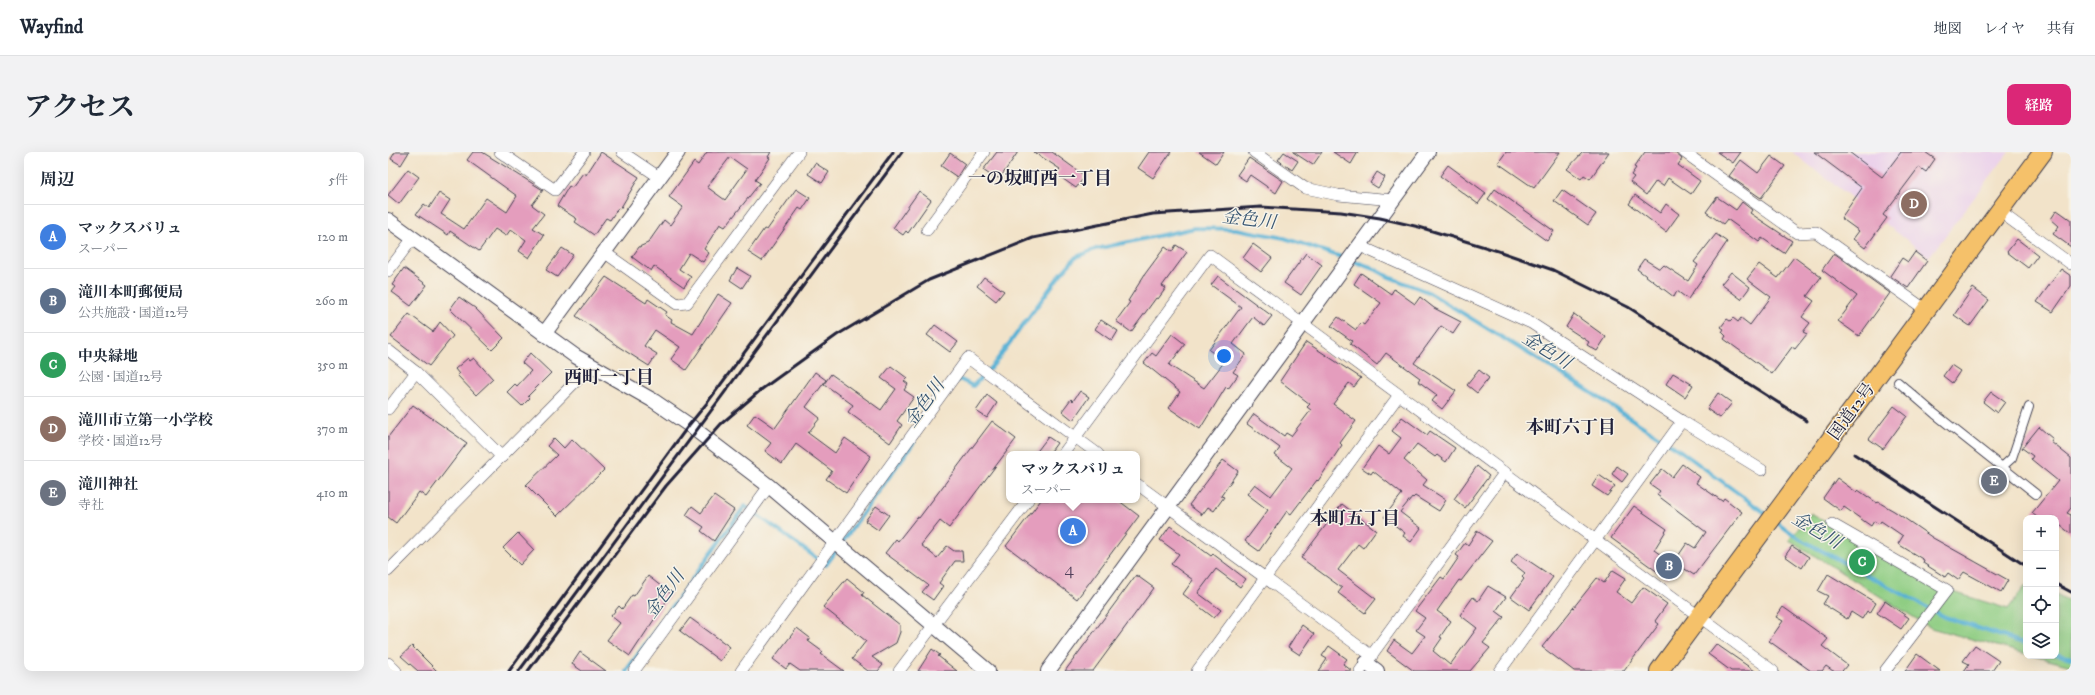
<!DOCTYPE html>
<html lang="ja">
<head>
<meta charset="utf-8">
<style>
	:root { --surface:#fff; --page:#f2f2f3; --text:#1f2937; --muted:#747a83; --line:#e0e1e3; --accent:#db2777 }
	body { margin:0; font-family:"IM FELL DW Pica","Noto Serif JP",serif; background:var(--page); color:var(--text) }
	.controls { position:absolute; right:12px; bottom:12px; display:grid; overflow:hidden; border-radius:8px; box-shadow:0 4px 16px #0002 }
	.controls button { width:36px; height:36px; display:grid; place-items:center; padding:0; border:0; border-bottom:1px solid var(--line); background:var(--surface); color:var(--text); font:20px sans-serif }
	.you { position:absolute; left:836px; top:204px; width:14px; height:14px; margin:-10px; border:3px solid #fff; border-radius:50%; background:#1a73e8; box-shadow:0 0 0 6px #1a73e833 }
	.badge { display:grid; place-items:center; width:26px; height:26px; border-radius:50%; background:var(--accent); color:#fff; font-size:13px; font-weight:700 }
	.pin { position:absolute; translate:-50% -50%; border:2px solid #fff; box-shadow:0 1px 4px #0006 }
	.popup { position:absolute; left:618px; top:299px; width:134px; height:52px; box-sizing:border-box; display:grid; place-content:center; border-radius:8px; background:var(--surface); filter:drop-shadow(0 1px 3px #0005); font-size:13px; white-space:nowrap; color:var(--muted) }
	.popup b { font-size:15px; color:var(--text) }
	.popup::after { content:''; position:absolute; left:50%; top:100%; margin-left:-8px; border:8px solid transparent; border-top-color:var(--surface) }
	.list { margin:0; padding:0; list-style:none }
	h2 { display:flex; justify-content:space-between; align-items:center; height:52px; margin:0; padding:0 16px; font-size:17px }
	h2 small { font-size:13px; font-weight:400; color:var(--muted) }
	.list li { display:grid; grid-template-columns:26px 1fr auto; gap:12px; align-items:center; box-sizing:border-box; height:64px; padding:0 16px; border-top:1px solid var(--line) }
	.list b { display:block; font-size:15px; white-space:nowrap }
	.list p { margin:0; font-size:13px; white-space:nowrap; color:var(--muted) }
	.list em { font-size:13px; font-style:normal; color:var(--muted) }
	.icon { flex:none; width:22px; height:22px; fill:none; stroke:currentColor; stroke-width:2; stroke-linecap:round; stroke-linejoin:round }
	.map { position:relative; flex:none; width:1683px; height:519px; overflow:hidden; border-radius:8px }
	header { display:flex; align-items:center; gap:24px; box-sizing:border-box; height:56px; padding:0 20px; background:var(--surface); border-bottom:1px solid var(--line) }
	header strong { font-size:19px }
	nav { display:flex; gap:22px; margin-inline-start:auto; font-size:14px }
	.intro { display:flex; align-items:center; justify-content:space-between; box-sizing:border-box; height:96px; padding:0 24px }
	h1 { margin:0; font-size:28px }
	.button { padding:10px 18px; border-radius:8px; background:var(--accent); color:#fff; font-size:14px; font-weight:700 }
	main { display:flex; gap:24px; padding:0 24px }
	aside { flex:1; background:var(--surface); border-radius:8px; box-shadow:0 4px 16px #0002 }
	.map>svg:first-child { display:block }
	.built { fill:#ebd1eb }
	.green { fill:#8fcd83; stroke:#58785f }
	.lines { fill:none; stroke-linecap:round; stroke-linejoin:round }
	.stream { stroke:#57b1d5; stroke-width:4 }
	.building { fill:#e49dbd; fill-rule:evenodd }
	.pedestrian-casing { stroke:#413f50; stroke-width:10 }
	.minor-casing { stroke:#413f50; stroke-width:12 }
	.tertiary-casing { stroke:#413f50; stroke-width:16 }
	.trunk-casing { stroke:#413f50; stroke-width:20 }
	.pedestrian { stroke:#fff; stroke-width:8 }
	.minor { stroke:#fff; stroke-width:11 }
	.tertiary { stroke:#fff; stroke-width:14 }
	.trunk { stroke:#f5c16b; stroke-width:18 }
	.rail { stroke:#22223b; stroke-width:3 }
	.labels { text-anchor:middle; stroke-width:3; stroke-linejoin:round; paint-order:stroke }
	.number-label { font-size:15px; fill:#52415c }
	.street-label { font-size:17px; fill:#22223b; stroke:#f7f3e8 }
	.neighbourhood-label { font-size:18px; font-weight:bold; fill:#22223b; stroke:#f7f3e8 }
	.water-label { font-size:18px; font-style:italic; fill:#355471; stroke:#f7f3e8 }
</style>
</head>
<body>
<header>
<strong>Wayfind</strong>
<nav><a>地図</a><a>レイヤ</a><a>共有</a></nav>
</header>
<div class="intro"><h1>アクセス</h1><a class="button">経路</a></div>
<main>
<aside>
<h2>周辺<small>5件</small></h2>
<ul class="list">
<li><span class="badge" style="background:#3f7fe0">A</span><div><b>マックスバリュ</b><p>スーパー</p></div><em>120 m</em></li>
<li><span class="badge" style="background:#5c6f8a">B</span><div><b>滝川本町郵便局</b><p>公共施設 · 国道12号</p></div><em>260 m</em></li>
<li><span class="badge" style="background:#2e9e5b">C</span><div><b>中央緑地</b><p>公園 · 国道12号</p></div><em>350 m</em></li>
<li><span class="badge" style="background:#8d6e63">D</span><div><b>滝川市立第一小学校</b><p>学校 · 国道12号</p></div><em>370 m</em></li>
<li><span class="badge" style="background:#6b7280">E</span><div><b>滝川神社</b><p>寺社</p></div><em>410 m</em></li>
</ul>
</aside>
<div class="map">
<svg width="1683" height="519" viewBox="0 0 1683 519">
	<rect width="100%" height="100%" fill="#f7f3e8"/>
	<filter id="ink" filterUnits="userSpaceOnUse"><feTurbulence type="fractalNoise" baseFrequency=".025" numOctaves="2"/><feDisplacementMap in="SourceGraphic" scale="8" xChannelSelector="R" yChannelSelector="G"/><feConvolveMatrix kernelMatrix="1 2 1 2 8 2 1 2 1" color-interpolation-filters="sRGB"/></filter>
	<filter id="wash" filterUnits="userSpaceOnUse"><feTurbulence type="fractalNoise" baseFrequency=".012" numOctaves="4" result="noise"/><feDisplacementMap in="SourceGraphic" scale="16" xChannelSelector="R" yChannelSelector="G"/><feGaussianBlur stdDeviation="0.9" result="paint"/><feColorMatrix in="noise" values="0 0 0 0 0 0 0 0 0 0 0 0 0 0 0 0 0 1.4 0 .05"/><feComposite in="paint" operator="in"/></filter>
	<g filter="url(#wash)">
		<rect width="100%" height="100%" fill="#f2e3c9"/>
		<polygon class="built" points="1404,0 1621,0 1541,105"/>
		<g class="green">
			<polygon points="1423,361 1559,438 1620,457 1638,433 1638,502 1543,476 1401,388"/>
			<polygon points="1668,442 1683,450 1683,514 1645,504 1668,504"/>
		</g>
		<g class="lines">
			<g class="stream">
				<polyline points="569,229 571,227 585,234 606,212 672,123 688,105 708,97 807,76 848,77 896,86 983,115 1001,125 1040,140 1190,232 1294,300 1381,364"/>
				<polyline points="1388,370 1412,387 1557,465 1638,492"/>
				<polyline points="1668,502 1683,506"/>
				<polyline points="238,519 357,354 438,413 526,290"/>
			</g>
		</g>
		<g id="blocks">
			<g class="building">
				<polygon points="7,0 21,0 13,13 3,7"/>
				<polygon points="85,0 94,0 155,38 144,53 156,62 145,76 156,83 141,106 131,99 138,88 123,77 118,84 107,77 91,99 62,79 60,83 28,62 36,52 41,56 51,41 62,48 53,62 76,77 98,46 119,60 129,44 79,8"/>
				<polygon points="213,0 251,25 232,57 230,56 222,68 218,66 206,83 187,70 189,67 169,54 181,34 184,36 195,21 198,23"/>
				<path d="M319,0H383L380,5L382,6L367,28L372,31L337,75L332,72L316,97L321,101L315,110L301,101L291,117L303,125L296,135L266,114L263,119L244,105L251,95L260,91L276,68L282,73L295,55L281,45L306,10L310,13ZM342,5L359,17L337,48L319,35Z"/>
				<polygon points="609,0 630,0 612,26 605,25 595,18"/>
				<polygon points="646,0 664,0 697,24 688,36 668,22 672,17"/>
				<polygon points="761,0 783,0 765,26 750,16"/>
				<polygon points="811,0 836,0 828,12"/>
				<polygon points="896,0 910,9 904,18 890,8"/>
				<polygon points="905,0 934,0 925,13"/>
				<polygon points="945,0 970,0 963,12"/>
				<polygon points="1118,0 1172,0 1146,36 1110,11"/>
				<polygon points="1195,0 1221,0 1202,27 1196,23 1193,27 1179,17"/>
				<polygon points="1257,0 1286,0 1294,7 1290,13 1312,29 1303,42 1280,26 1275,34 1268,29 1258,43 1242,30 1246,25 1243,23 1248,16 1246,15"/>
				<polygon points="1329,0 1353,0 1345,11"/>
				<polygon points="1426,0 1461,0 1494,25 1513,0 1537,0 1547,7 1538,20 1531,15 1495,63 1499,66 1477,96 1465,87 1471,79 1453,66 1474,36"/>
				<polygon points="562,1 577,12 569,25 553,14"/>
				<polygon points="1383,4 1397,14 1373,46 1341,24 1353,8 1370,21"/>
				<polygon points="861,6 895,29 888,41 862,23 858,29 849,23"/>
				<polygon points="427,11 441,20 434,31 420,22"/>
				<polygon points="1060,13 1098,41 1090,52 1052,24"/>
				<polygon points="20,17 31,25 11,52 0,43"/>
				<polygon points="989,20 997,25 990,36 982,31"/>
				<polygon points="408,37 422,46 414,58 411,56 374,109 360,100 376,77 379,78"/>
				<polygon points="1107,37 1166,79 1159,89 1100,47"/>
				<polygon points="1174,38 1208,62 1200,73 1166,49"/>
				<polygon points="531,39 543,48 520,81 518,79 515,83 505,76"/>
				<polygon points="1247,43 1272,61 1278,52 1291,62 1278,80 1241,52"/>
				<polygon points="1329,45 1348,58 1354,50 1364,58 1362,61 1404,89 1396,101 1374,86 1371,90 1339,67 1335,72 1318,60"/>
				<polygon points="1669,58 1683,68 1683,95 1665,82 1671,74 1663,67"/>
				<polygon points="1328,82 1339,90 1300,147 1289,139 1286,145 1249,117 1256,107 1272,117 1276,113 1300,129 1310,113 1306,110"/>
				<polygon points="1629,87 1650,103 1640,116 1619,100"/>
				<polygon points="865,92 884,106 873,120 855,106"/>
				<polygon points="788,93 799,100 774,134 778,136 770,147 768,146 743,180 728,169 742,150 740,149 757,122 777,95 784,100"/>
				<polygon points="174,96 185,103 169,125 158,118"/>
				<polygon points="1527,100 1539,109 1520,136 1502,124 1514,106 1520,110"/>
				<polygon points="918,101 934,113 913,143 896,131"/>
				<polygon points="1446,101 1502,141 1471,184 1450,169 1469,144 1434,118"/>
				<polygon points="1406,105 1433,125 1419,144 1426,149 1414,165 1422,171 1415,180 1419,182 1407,197 1404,195 1384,222 1336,187 1338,184 1334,180 1336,177 1333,175 1339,167 1342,169 1345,166 1350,170 1353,166 1362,173 1383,145 1359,127 1371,112 1390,126"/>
				<polygon points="16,116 39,133 23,154 4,140 8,135 4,133"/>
				<polygon points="349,116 362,124 354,136 342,128"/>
				<polygon points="1673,117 1683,124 1683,134 1665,160 1649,150"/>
				<polygon points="1343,120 1362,135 1353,147 1333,132"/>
				<polygon points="973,121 1003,142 1006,137 1027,152 1032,145 1046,156 1073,170 1065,182 1053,174 1026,211 1068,239 1054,257 1044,249 1049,243 1030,229 1032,226 998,201 989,213 962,192 964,189 943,174 950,165 968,178 973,171 976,173 993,151 966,132"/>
				<polygon points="830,124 884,164 876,174 865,165 845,192 858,202 845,220 850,223 840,237 838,235 812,277 781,256 792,240 756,211 764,201 768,204 784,182 797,192 781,213 816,236 837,209 821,198 853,155 823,133"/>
				<polygon points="218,125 258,151 260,147 279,160 277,163 284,168 283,170 305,182 330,142 344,151 298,218 283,207 292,195 267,178 256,194 269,202 261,214 231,195 188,164"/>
				<polygon points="596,125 616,139 608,149 589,134"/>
				<polygon points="1585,136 1601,148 1582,174 1566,163"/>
				<polygon points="71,145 87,156 116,186 104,198 62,157"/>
				<polygon points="21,162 45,180 52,170 65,184 41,214 3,185"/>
				<polygon points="1186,162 1218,185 1209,199 1199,193 1201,190 1178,175"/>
				<polygon points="713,168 730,179 724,189 707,177"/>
				<polygon points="547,173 570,190 562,200 539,183"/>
				<polygon points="918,190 973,226 966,235 961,231 945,252 968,269 952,291 954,293 930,329 929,328 903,362 899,359 871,399 857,389 880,358 859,342 867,332 883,344 904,316 887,303 892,296 859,272 866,262 896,284 898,281 903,284 923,258 919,255 922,252 892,229"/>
				<polygon points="142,201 163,221 140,244 142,246 134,254 119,240 127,232 129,234 143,219 134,211"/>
				<polygon points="80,206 82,209 86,206 105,227 88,243 69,223 71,222 67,217"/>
				<polygon points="1563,213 1572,219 1564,231 1555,224"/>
				<polygon points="503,214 519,226 516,229 520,232 516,238 526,245 509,269 514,273 502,291 460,260 465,253 436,232 443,222 493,258 508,237 493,226"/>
				<polygon points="1091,218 1101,226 1089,241 1079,233"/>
				<polygon points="427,220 438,228 418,255 432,266 420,281 447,301 457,286 483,304 458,341 438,327 444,319 408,292 394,312 377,299 383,291 359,273 367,262 387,276"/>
				<polygon points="1285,221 1305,233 1297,245 1278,232"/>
				<polygon points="692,239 701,245 685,268 674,259 683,247 685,249"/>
				<polygon points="1603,240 1617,250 1609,261 1595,250"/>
				<polygon points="1330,241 1344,251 1332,266 1319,257"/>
				<polygon points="599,243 609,251 599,266 588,259"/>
				<polygon points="25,253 79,291 38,345 31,340 8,371 0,365 0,285"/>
				<polygon points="1506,254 1519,264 1495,297 1481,287"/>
				<polygon points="1014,265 1039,283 1042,279 1067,296 1058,310 1049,303 1047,305 1029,292 1016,308 1039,328 1035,333 1058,348 1051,359 1027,344 1025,346 1024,345 1012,360 1033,376 1023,390 1015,384 1017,381 996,365 1014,342 985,319 983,322 974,316 990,294 1001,302 1013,286 1004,279"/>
				<polygon points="604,269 628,287 561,376 552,369 533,393 549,406 559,394 566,399 574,399 575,409 567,409 551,431 555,434 545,448 534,440 540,433 497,401 508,387 510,389 529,365 531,366"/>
				<polygon points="1651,275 1665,287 1663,290 1683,306 1683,356 1679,361 1683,363 1683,382 1668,370 1668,366 1650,366 1644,361 1670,329 1643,307 1645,304 1634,296"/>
				<polygon points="660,285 669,291 661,302 647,302"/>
				<polygon points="166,286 176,296 184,287 216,318 169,364 138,333 169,303 159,294"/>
				<polygon points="835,308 850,319 833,344 836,345 826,359 820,355 814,363 801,353"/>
				<polygon points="1294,312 1312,325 1308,331 1334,349 1336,346 1354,360 1306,423 1286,410 1299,391 1307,396 1318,380 1269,343 1272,339 1262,332 1274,317 1284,325"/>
				<polygon points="1089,314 1101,324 1077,356 1066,347"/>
				<polygon points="1229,314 1240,322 1234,330 1224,322"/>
				<polygon points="1211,323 1227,334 1219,344 1204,334"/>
				<polygon points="1449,326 1468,340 1470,338 1489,351 1490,350 1506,359 1545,386 1620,428 1613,440 1576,420 1570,428 1560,421 1557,425 1535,411 1536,408 1510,392 1515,384 1493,369 1491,372 1486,369 1483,374 1456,355 1453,359 1435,346"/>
				<polygon points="326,344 346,358 326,389 313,379 316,375 298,363 304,354 313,361"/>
				<polygon points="653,348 730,348 751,364 689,447 618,394"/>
				<polygon points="954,352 988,378 975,396 970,392 950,418 988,447 977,461 950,441 954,436 913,406"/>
				<polygon points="488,354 501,363 490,378 477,369"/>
				<polygon points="1246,354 1279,377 1266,398 1287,413 1278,426 1223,386"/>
				<polygon points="782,374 823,404 825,402 858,427 852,435 828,417 810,441 833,458 826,466 795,442 805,428 783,412 791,402 772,388"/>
				<polygon points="1089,379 1104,389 1073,429 1071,428 1049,459 1063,469 1052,485 1054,486 1045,499 1062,513 1089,476 1072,463 1085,445 1090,449 1100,434 1118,445 1108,459 1116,465 1095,491 1102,496 1082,519 1026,519 999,499 1006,488 1024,501 1037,484 1028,478 1037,466 1027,459 1053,425 1056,427 1071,405 1068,403 1077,391 1080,393"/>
				<polygon points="130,381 146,398 132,413 115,396"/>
				<polygon points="1404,394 1421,405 1414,416 1397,404"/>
				<polygon points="1129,401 1165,425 1141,458 1123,445 1136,427 1134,425 1137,421 1123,410"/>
				<polygon points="1225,418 1238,426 1228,440 1243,451 1255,435 1279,452 1267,469 1271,472 1236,519 1186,519 1154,495 1209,426 1216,431"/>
				<polygon points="1440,422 1488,451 1482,461 1479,459 1474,467 1463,460 1459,467 1435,452 1440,444 1430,439"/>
				<polygon points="748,423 766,436 705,519 677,519"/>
				<polygon points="260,424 283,442 242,504 219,488 232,471 223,464 231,454 234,457 244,443 246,444"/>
				<polygon points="459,426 476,440 474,443 512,473 512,480 508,491 484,505 495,513 490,519 480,519 464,507 478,489 435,455"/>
				<polygon points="1497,449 1521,466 1513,477 1489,461"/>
				<polygon points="1395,455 1440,487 1434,494 1459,513 1454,519 1445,519 1438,514 1434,519 1423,519 1381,489 1395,469 1388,465"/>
				<polygon points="302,466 342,495 332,509 292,479"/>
				<polygon points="914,473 926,482 912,503 900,495"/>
				<polygon points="409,476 422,486 420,489 435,500 433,502 456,519 412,519 402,512 398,517 385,507"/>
				<polygon points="1328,492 1367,519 1343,519 1320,502"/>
				<polygon points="1587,493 1611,509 1604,519 1576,519 1581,512 1575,509"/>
				<polygon points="24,494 49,519 30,519 13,504"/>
				<polygon points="941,494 959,507 955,512 964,519 931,519 939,507 934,504"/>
				<polygon points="544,497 552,503 550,504 569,519 530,519"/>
				<polygon points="192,500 218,519 194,519 184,512"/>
				<polygon points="1529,502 1552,519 1517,519"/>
			</g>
		</g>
	</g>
	<g filter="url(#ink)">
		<use href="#blocks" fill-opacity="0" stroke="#413f50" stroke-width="1"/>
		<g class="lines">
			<defs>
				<g id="pedestrian">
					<polyline points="1510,230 1547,262 1648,342"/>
					<polyline points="1614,315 1624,306 1641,255"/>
				</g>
				<g id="minor">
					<polyline points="112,0 167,38 196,0"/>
					<polyline points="234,0 271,25"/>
					<polyline points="866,0 917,36 950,43 1005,48"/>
					<polyline points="1296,0 1409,81 1428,80 1538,158"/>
					<polyline points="1611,59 1683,112"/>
					<polyline points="539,78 596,0"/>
					<polyline points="972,94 1143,171 1294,269 1112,519"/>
					<polyline points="216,100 289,152 299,151 411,0"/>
					<polyline points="0,119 25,86"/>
					<polyline points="0,198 28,220 114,305"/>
					<polyline points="0,257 28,220"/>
					<polyline points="1294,269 1374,318"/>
					<polyline points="675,302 822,103 1385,519"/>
					<polyline points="749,332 984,504"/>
					<polyline points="1444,372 1559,438 1497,519"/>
					<polyline points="0,419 203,214"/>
					<polyline points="0,511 8,519"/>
					<polyline points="246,519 381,334"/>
					<polyline points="353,519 580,206 710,302"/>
					<polyline points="511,519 640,348"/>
					<polyline points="809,519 1011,243"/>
					<polyline points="972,519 1117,320"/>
				</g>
				<g id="tertiary">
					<polyline points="0,68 187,204 266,249 301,273 381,334 600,519"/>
					<polyline points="156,182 290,0"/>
					<polyline points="978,511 989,519"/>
					<polyline points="660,519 1040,0"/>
				</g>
				<polyline id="trunk" points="1271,519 1655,0"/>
			</defs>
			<use href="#pedestrian" class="pedestrian-casing"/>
			<use href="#minor" class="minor-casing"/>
			<use href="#tertiary" class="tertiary-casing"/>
			<use href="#trunk" class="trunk-casing"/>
			<use href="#pedestrian" class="pedestrian"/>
			<use href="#minor" class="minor"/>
			<use href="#tertiary" class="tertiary"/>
			<use href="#trunk" class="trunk"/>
			<g class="rail">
				<polyline points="1466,302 1638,414"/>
				<polyline points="1668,432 1683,440"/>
				<polyline points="121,519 301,273 319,251 505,0"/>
				<polyline points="131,519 514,0"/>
				<polyline points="140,519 278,334 333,272 374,237 449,183 541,128 645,86 765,62 873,55 953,60 992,66 1031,75 1110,99 1165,118 1240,155 1419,269"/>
			</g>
		</g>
	</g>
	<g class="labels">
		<g class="number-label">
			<text x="681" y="426">４</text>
		</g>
		<g class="street-label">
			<text transform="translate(1463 259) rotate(-54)" y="6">国道12号</text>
		</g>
		<g class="neighbourhood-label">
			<text x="652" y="32">一の坂町西一丁目</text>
			<text x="221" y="231">西町一丁目</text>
			<text x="1183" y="281">本町六丁目</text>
			<text x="967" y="372">本町五丁目</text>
		</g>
		<g class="water-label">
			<text transform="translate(861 67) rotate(7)" y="6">金色川</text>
			<text transform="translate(1159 198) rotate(32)" y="6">金色川</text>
			<text transform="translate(536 251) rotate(-54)" y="6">金色川</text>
			<text transform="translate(1429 378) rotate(31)" y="6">金色川</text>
			<text transform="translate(276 442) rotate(-54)" y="6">金色川</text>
		</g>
	</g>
</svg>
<div class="controls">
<button>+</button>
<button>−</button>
<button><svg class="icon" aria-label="locate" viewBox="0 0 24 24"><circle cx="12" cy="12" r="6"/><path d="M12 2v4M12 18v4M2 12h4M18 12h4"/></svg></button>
<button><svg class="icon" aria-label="layers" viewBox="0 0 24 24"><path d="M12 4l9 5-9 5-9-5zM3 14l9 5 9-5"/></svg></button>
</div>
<div class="you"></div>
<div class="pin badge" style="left:685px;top:379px;background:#3f7fe0">A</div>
<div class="popup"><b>マックスバリュ</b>スーパー</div>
<div class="pin badge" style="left:1281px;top:414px;background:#5c6f8a">B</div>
<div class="pin badge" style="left:1474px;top:410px;background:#2e9e5b">C</div>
<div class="pin badge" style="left:1526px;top:52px;background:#8d6e63">D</div>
<div class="pin badge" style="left:1606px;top:329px;background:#6b7280">E</div>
</div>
</main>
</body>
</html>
